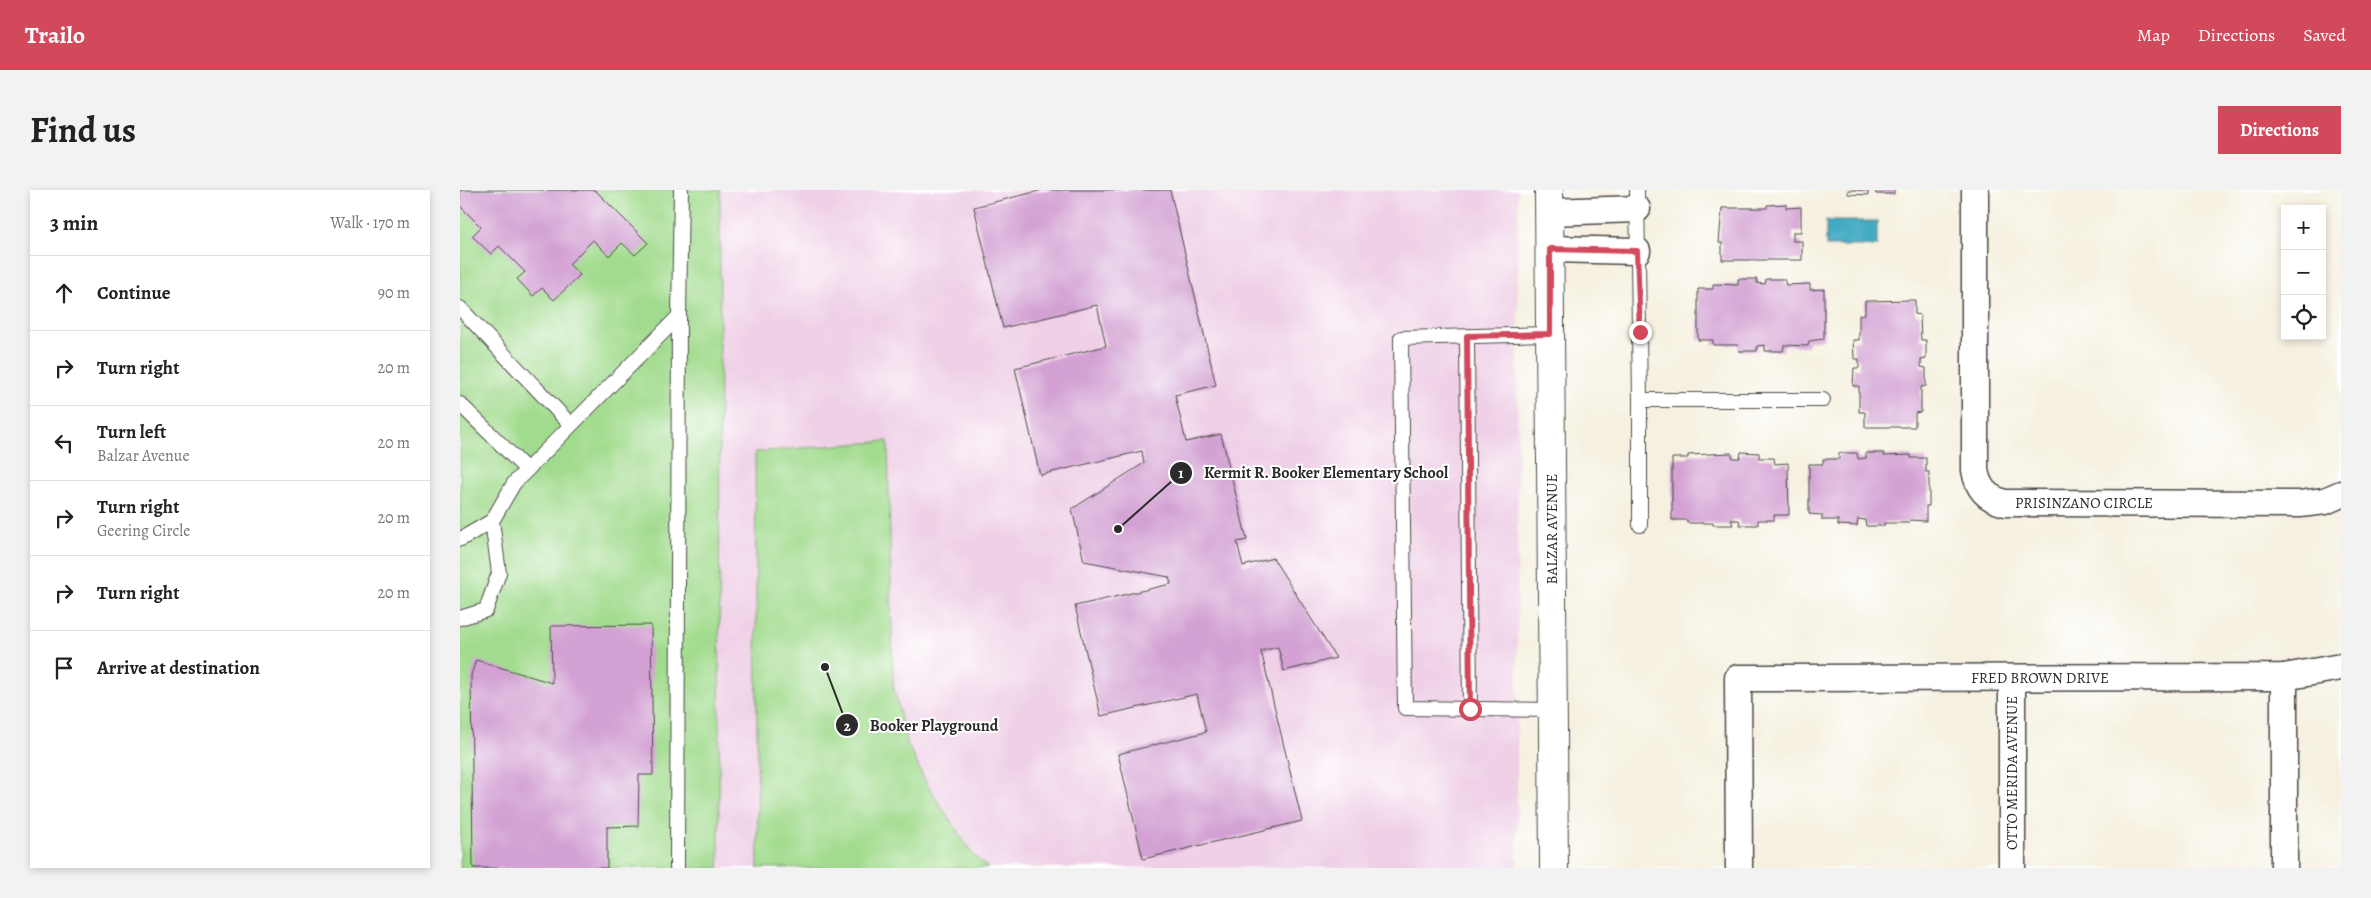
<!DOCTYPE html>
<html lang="en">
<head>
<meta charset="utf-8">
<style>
	:root { --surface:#fff; --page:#f2f2f2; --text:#222; --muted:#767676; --line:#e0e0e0; --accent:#d1495b }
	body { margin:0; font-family:Alegreya,serif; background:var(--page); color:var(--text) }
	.controls { position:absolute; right:15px; top:15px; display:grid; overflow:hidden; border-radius:0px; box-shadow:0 2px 8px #0003 }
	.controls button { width:45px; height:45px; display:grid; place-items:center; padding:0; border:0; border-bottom:1px solid var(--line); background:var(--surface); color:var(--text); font:25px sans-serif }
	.stop { position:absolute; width:15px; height:15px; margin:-11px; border:4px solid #d1495b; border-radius:50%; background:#fff }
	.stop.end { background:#d1495b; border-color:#fff; box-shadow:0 1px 5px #0008 }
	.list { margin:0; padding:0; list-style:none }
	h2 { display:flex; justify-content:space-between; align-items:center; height:65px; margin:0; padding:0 20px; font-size:21px }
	h2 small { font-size:16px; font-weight:400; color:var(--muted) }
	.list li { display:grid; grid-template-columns:32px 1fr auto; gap:15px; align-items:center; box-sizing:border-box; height:75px; padding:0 20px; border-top:1px solid var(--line) }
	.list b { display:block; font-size:19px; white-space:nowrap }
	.list p { margin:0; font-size:16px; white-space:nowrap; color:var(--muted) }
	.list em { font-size:16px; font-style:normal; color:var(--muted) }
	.icon { flex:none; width:28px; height:28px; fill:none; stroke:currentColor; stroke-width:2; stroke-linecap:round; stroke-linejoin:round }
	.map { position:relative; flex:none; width:1881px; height:678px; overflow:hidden; border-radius:0px }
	header { display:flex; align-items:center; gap:30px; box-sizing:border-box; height:70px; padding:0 25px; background:var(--accent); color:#fff }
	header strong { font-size:24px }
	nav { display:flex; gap:28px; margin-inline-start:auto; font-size:18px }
	.intro { display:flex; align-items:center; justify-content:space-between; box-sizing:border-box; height:120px; padding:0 30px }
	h1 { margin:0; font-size:35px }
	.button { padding:12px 22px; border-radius:0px; background:var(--accent); color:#fff; font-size:18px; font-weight:700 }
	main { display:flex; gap:30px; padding:0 30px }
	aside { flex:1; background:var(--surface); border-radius:0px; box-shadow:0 2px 8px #0003 }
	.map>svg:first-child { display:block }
	.built { fill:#efd0e6 }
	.green { fill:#a1db8d; stroke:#66835c }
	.water { fill:#43abc3; stroke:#376b77 }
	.building { fill:#d3a1d3 }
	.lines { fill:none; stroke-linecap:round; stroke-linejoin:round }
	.service-casing { stroke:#494946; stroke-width:16 }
	.minor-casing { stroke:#494946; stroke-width:29 }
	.tertiary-casing { stroke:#494946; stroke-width:30 }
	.service { stroke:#fff; stroke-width:14 }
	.minor { stroke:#fff; stroke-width:26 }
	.tertiary { stroke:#fff; stroke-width:28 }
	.route { stroke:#d1495b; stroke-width:6 }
	.labels { text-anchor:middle; stroke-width:4; stroke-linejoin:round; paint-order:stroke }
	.street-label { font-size:15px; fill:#2b2b2b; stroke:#fff }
	.leader { fill:none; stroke:#2b2b2b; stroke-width:2 }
	.callout-dot { fill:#2b2b2b; stroke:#fff; stroke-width:2 }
	.mark-label { font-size:15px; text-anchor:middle; font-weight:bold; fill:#fff }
	.callout-label { font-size:16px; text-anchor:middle; font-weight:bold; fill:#2b2b2b; stroke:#fff; stroke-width:4; stroke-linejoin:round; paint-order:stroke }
</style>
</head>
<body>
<header>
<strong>Trailo</strong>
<nav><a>Map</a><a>Directions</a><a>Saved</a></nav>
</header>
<div class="intro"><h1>Find us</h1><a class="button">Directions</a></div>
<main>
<aside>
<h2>3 min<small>Walk · 170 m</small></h2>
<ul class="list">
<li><svg class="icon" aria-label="ahead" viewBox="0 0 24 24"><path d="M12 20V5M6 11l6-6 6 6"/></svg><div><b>Continue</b></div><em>90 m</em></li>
<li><svg class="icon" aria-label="right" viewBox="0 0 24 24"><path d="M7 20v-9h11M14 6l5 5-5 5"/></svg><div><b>Turn right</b></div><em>20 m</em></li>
<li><svg class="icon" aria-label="left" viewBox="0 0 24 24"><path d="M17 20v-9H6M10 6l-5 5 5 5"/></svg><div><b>Turn left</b><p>Balzar Avenue</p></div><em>20 m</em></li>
<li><svg class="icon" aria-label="right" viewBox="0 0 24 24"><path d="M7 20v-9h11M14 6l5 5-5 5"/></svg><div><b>Turn right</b><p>Geering Circle</p></div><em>20 m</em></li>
<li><svg class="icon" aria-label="right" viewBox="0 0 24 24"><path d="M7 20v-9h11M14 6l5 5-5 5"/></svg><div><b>Turn right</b></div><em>20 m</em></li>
<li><svg class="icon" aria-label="arrive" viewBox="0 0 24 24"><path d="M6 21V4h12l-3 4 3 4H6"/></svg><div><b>Arrive at destination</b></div></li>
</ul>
</aside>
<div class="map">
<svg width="1881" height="678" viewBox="0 0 1881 678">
	<rect width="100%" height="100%" fill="#fff"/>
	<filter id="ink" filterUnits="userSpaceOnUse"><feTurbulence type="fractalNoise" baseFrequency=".02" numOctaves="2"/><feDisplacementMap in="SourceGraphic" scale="10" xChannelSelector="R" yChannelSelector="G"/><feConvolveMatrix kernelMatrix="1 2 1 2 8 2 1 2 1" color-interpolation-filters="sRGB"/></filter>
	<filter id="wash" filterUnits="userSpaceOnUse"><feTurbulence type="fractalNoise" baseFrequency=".0096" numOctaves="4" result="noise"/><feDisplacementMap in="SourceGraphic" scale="20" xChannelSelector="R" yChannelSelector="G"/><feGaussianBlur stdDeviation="1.12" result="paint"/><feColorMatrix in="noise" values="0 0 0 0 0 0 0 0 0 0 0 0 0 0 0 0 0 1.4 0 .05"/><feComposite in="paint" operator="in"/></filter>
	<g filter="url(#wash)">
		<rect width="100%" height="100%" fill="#f5f0df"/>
		<polygon class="built" points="260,0 1058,0 1057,678 259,678"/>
		<g class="green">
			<polygon points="0,0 260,0 259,678 0,678"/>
			<polygon points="428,251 433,494 447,553 466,593 513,665 528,678 298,678 295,262"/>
		</g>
		<rect class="water" x="1366" y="31" width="51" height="25"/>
		<g id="blocks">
			<g class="building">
				<polygon points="0,0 135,0 188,53 175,65 162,53 149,66 133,50 109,74 120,85 94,110 82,98 73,106 57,89 65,82 39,56 31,64 12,46 21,37 0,16"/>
				<polygon points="583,0 710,0 756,195 715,205 726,252 761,244 787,350 777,352 783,376 813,368 876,468 824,481 818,457 801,461 842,631 683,669 658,564 746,542 737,504 641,526 615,416 711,394 709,387 624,371 612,319 684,273 682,261 580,285 555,178 646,156 637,115 543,138 514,17"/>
				<polygon points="1388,0 1408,0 1408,5 1388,4"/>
				<polygon points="1415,0 1434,0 1434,4 1416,4"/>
				<polygon points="1326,14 1326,18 1341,17 1341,42 1333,42 1333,51 1342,51 1342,70 1262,70 1262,53 1259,53 1262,18 1307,18 1307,15"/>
				<polygon points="1278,89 1297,89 1297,93 1305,94 1306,89 1324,89 1326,95 1350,94 1350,100 1364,99 1364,149 1349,151 1348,156 1324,155 1323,161 1305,161 1305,155 1297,156 1297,161 1279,161 1278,155 1253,155 1253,150 1238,150 1238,99 1253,99 1253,94 1278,95"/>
				<polygon points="1455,110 1455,124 1460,125 1461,150 1466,150 1466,169 1461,170 1461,177 1466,178 1466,196 1461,197 1461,222 1455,223 1455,237 1405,237 1405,222 1399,222 1399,196 1393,196 1394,178 1399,178 1399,169 1394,169 1393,150 1399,150 1399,125 1405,124 1405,111"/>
				<polygon points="1281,262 1299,263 1299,268 1314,268 1315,274 1328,273 1329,325 1314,325 1314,330 1298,330 1298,335 1280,335 1279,330 1271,330 1273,335 1253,335 1253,333 1227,333 1227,330 1212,330 1212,268 1228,268 1228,265 1271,263 1273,268 1280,268"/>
				<polygon points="1379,263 1397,263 1398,269 1406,268 1406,263 1424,263 1424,266 1451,265 1451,268 1466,268 1466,282 1469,282 1469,316 1466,316 1466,331 1450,330 1449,333 1424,333 1424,336 1406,336 1405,330 1398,329 1397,336 1378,335 1378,330 1362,330 1362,325 1349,324 1349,274 1363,274 1363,269 1379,269"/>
				<polygon points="191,435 193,585 179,585 178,636 147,637 147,678 13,678 11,485 16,470 92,493 91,436"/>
			</g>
		</g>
	</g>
	<g filter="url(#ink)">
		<use href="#blocks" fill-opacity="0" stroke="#494946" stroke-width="1"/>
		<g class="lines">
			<defs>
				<g id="service">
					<polyline points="1177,0 1180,210"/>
					<polyline points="0,118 111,235"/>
					<polyline points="1090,144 941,148 945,518 1093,520"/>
					<polyline points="1007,146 1010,519"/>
					<polyline points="0,214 67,280"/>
					<polyline points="1180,335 1180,210 1363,210"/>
					<polyline points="1,349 32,331"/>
					<polyline points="0,428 26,420 39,383 32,331 54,293 219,126 221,0"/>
					<polyline points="217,678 219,126"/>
				</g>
				<g id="minor">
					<path d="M1515,0V280C1518,298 1526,308 1545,313L1840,314L1865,311L1881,304"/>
					<polyline points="1089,22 1177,19"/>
					<polyline points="1090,59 1177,61"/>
					<polyline points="1824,487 1824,678"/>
					<polyline points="1552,488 1552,678"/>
					<polyline points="1279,678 1278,488 1824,487 1881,477"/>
				</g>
				<polyline id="tertiary" points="1089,0 1094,678"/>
			</defs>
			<use href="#service" class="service-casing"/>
			<use href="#minor" class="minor-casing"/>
			<use href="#tertiary" class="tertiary-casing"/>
			<use href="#service" class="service"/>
			<use href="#minor" class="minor"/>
			<use href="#tertiary" class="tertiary"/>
		</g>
	</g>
	<g class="lines" filter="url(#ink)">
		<polyline class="route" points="1010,519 1007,146 1090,144 1090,59 1177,61 1180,142"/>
	</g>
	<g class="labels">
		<g class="street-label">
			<text x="1624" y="318">PRISINZANO CIRCLE</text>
			<text transform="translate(1092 339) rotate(-90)" y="5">BALZAR AVENUE</text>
			<text x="1580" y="493">FRED BROWN DRIVE</text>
			<text transform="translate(1552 583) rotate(-90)" y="5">OTTO MERIDA AVENUE</text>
		</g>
	</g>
	<path class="leader" d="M658 339L721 283M365 477L387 535"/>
	<g class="callout-dot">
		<circle cx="658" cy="339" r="5"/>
		<circle cx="365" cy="477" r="5"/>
		<circle cx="721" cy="283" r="12"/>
		<circle cx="387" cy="535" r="12"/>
	</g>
	<g class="mark-label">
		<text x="721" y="288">1</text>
		<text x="387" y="541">2</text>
	</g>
	<g class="callout-label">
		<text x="866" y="288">Kermit R. Booker Elementary School</text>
		<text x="474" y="541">Booker Playground</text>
	</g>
</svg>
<div class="controls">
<button>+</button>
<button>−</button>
<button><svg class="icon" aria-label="locate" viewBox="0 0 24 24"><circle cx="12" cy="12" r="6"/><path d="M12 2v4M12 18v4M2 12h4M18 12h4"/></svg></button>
</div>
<div class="stop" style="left:1010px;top:519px"></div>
<div class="stop end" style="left:1180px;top:142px"></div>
</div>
</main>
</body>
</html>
